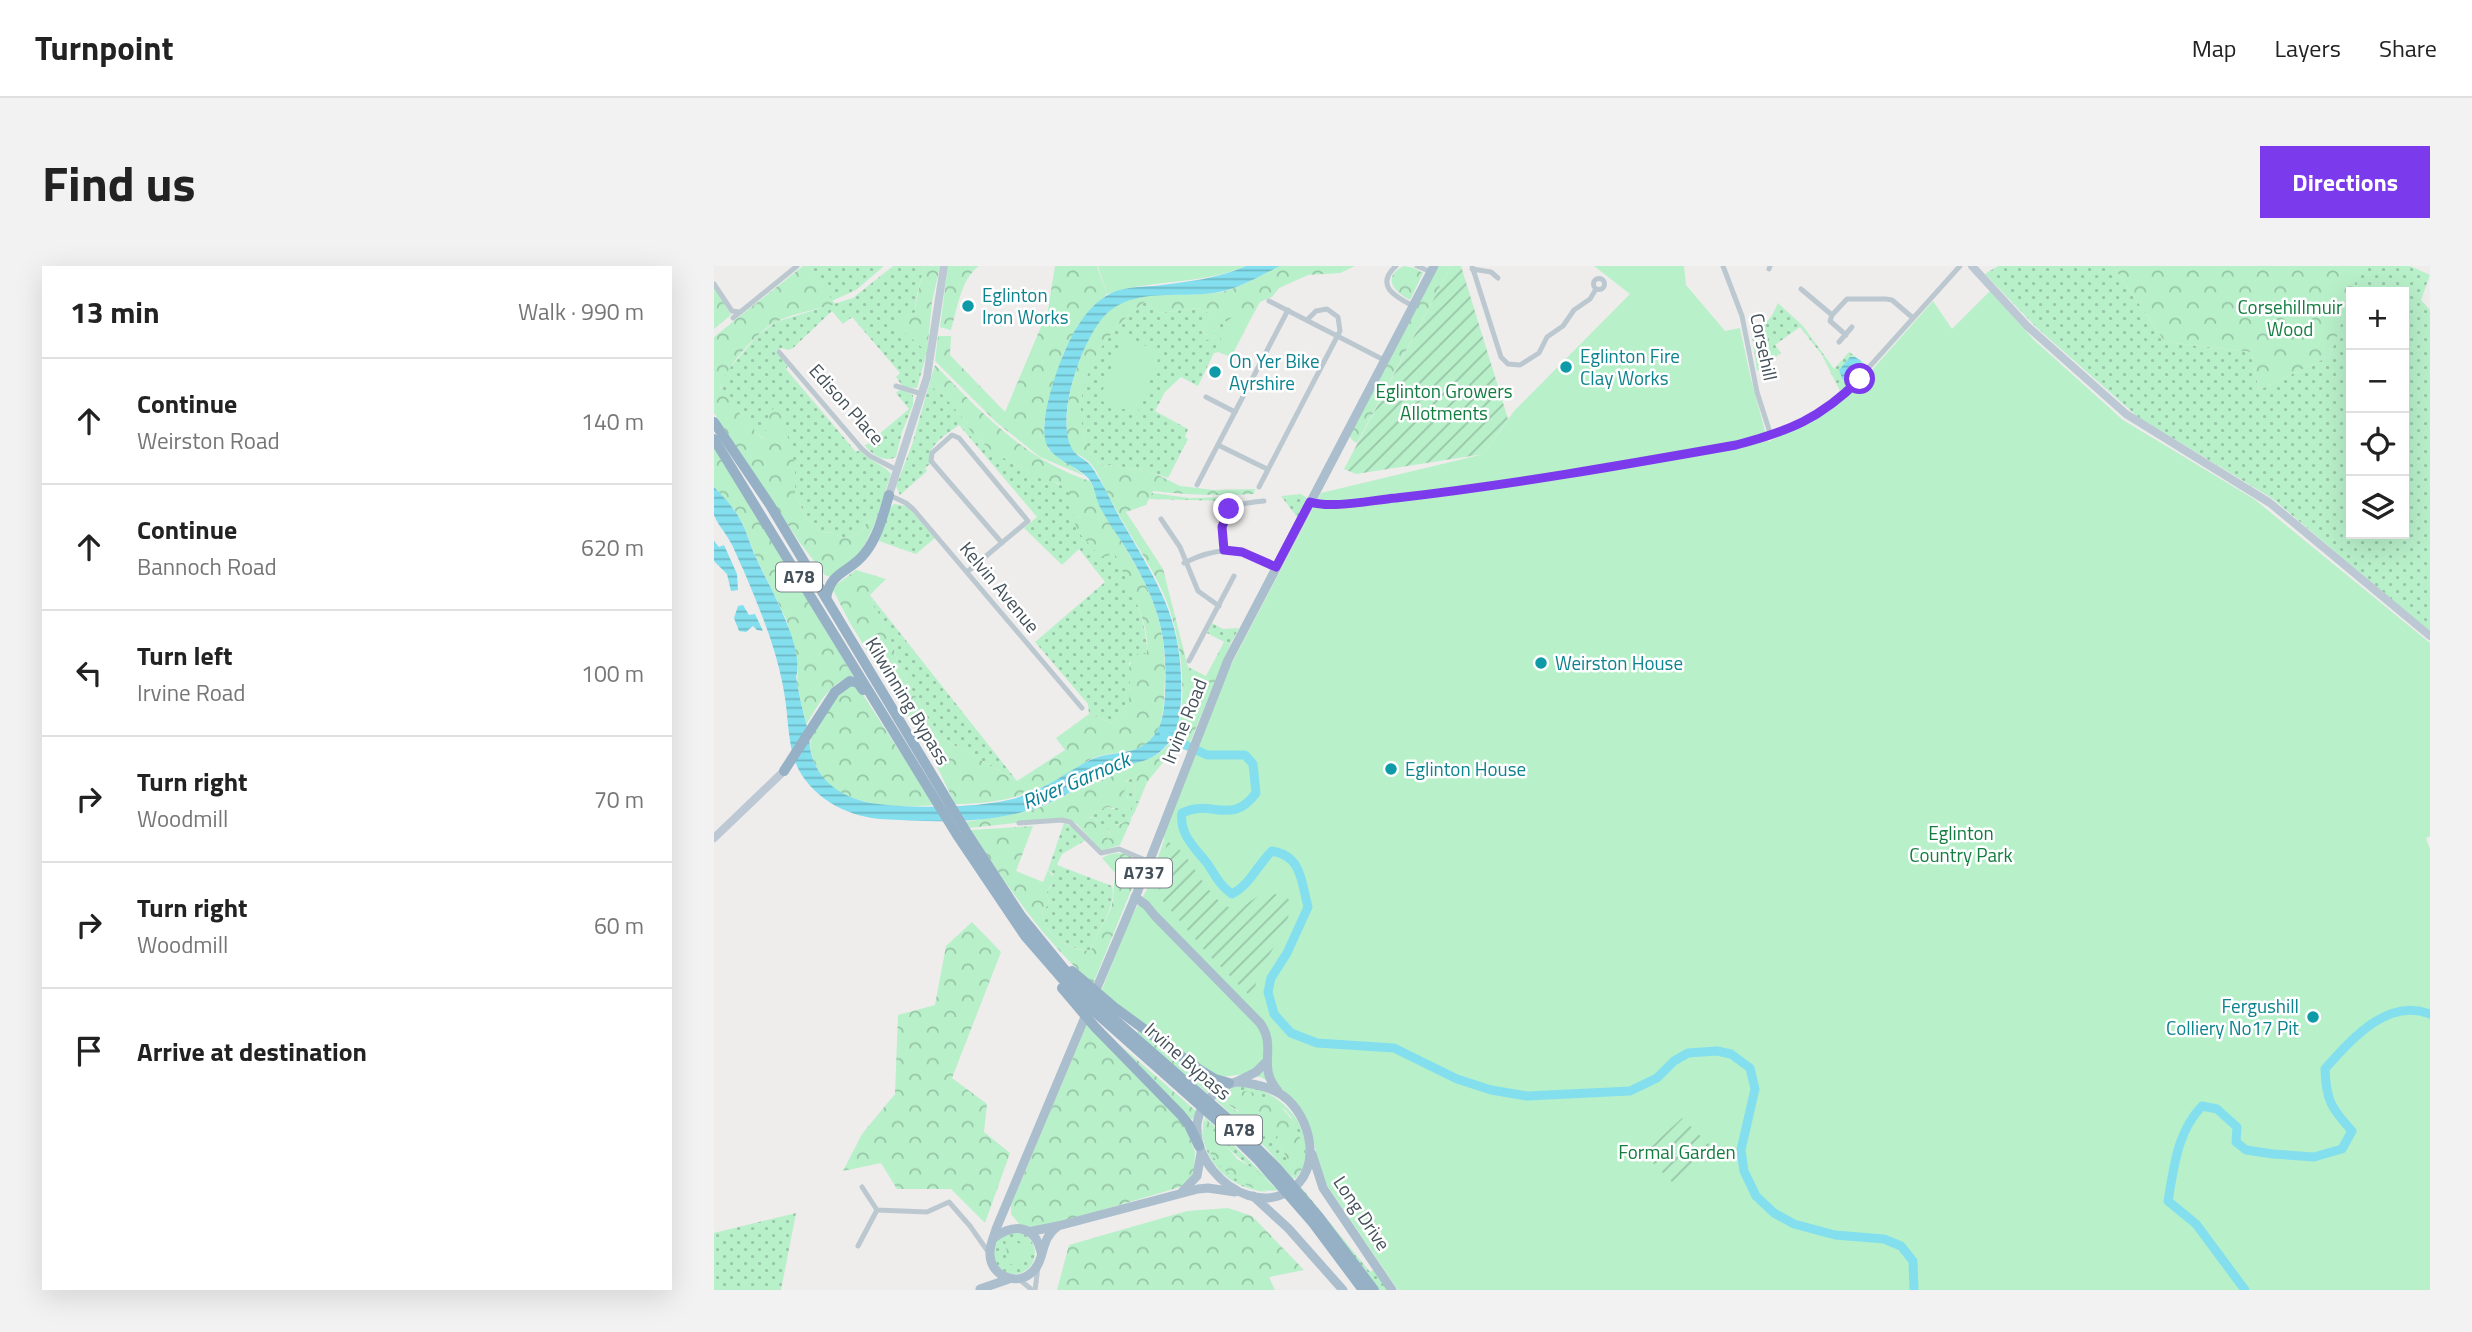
<!DOCTYPE html>
<html lang="en">
<head>
<meta charset="utf-8">
<style>
	:root { --surface:#fff; --page:#f2f2f2; --text:#222; --muted:#767676; --line:#e0e0e0; --accent:#7c3aed }
	body { margin:0; font-family:"Titillium Web",sans-serif; background:var(--page); color:var(--text) }
	.controls { position:absolute; right:21px; top:21px; display:grid; overflow:hidden; border-radius:0px; box-shadow:0 7px 28px #0002 }
	.controls button { width:63px; height:63px; display:grid; place-items:center; padding:0; border:0; border-bottom:2px solid var(--line); background:var(--surface); color:var(--text); font:35px sans-serif }
	.stop { position:absolute; width:21px; height:21px; margin:-16px; border:5px solid #7c3aed; border-radius:50%; background:#fff }
	.stop.end { background:#7c3aed; border-color:#fff; box-shadow:0 2px 7px #0008 }
	.list { margin:0; padding:0; list-style:none }
	h2 { display:flex; justify-content:space-between; align-items:center; height:91px; margin:0; padding:0 28px; font-size:30px }
	h2 small { font-size:23px; font-weight:400; color:var(--muted) }
	.list li { display:grid; grid-template-columns:46px 1fr auto; gap:21px; align-items:center; box-sizing:border-box; height:126px; padding:0 28px; border-top:2px solid var(--line) }
	.list b { display:block; font-size:26px; white-space:nowrap }
	.list p { margin:0; font-size:23px; white-space:nowrap; color:var(--muted) }
	.list em { font-size:23px; font-style:normal; color:var(--muted) }
	.icon { flex:none; width:38px; height:38px; fill:none; stroke:currentColor; stroke-width:2; stroke-linecap:round; stroke-linejoin:round }
	.map { position:relative; flex:none; width:1716px; height:1024px; overflow:hidden; border-radius:0px }
	header { display:flex; align-items:center; gap:42px; box-sizing:border-box; height:98px; padding:0 35px; background:var(--surface); border-bottom:2px solid var(--line) }
	header strong { font-size:33px }
	nav { display:flex; gap:38px; margin-inline-start:auto; font-size:24px }
	.intro { display:flex; align-items:center; justify-content:space-between; box-sizing:border-box; height:168px; padding:0 42px }
	h1 { margin:0; font-size:49px }
	.button { padding:18px 32px; border-radius:0px; background:var(--accent); color:#fff; font-size:24px; font-weight:700 }
	main { display:flex; gap:42px; padding:0 42px }
	aside { flex:1; background:var(--surface); border-radius:0px; box-shadow:0 7px 28px #0002 }
	.map>svg:first-child { display:block }
	.grass { fill:url(#grass-dots) }
	.forest { fill:url(#forest-crowns) }
	.park { fill:#b8f0ca }
	.garden { fill:url(#garden-furrows) }
	.water { fill:url(#water-rules) }
	.lines { fill:none; stroke-linecap:round; stroke-linejoin:round }
	.river { stroke:#83dfee; stroke-width:9 }
	.minor { stroke:#bcc8d0; stroke-width:5 }
	.secondary { stroke:#bcc9d4; stroke-width:8 }
	.primary { stroke:#abbecd; stroke-width:9 }
	.trunk { stroke:#96b0c6; stroke-width:10 }
	.route { stroke:#7c3aed; stroke-width:9 }
	.culture-dot { fill:#0f9aa8; stroke:#fff; stroke-width:2.5 }
	.labels { text-anchor:middle; stroke-width:5; stroke-linejoin:round; paint-order:stroke }
	.shield { fill:#fff; stroke:#7c858c; stroke-width:2 }
	.shield-label { font-size:18px; font-weight:bold; fill:#44515a }
	.culture-label { font-size:19px; fill:#0d838f; stroke:#fff; text-anchor:start }
	.park-label { font-size:19px; fill:#137d41; stroke:#fff }
	.street-label { font-size:19px; fill:#44515a; stroke:#fff }
	.water-label { font-size:21px; font-style:italic; fill:#088093; stroke:#fff }
</style>
</head>
<body>
<header>
<strong>Turnpoint</strong>
<nav><a>Map</a><a>Layers</a><a>Share</a></nav>
</header>
<div class="intro"><h1>Find us</h1><a class="button">Directions</a></div>
<main>
<aside>
<h2>13 min<small>Walk · 990 m</small></h2>
<ul class="list">
<li><svg class="icon" aria-label="ahead" viewBox="0 0 24 24"><path d="M12 20V5M6 11l6-6 6 6"/></svg><div><b>Continue</b><p>Weirston Road</p></div><em>140 m</em></li>
<li><svg class="icon" aria-label="ahead" viewBox="0 0 24 24"><path d="M12 20V5M6 11l6-6 6 6"/></svg><div><b>Continue</b><p>Bannoch Road</p></div><em>620 m</em></li>
<li><svg class="icon" aria-label="left" viewBox="0 0 24 24"><path d="M17 20v-9H6M10 6l-5 5 5 5"/></svg><div><b>Turn left</b><p>Irvine Road</p></div><em>100 m</em></li>
<li><svg class="icon" aria-label="right" viewBox="0 0 24 24"><path d="M7 20v-9h11M14 6l5 5-5 5"/></svg><div><b>Turn right</b><p>Woodmill</p></div><em>70 m</em></li>
<li><svg class="icon" aria-label="right" viewBox="0 0 24 24"><path d="M7 20v-9h11M14 6l5 5-5 5"/></svg><div><b>Turn right</b><p>Woodmill</p></div><em>60 m</em></li>
<li><svg class="icon" aria-label="arrive" viewBox="0 0 24 24"><path d="M6 21V4h12l-3 4 3 4H6"/></svg><div><b>Arrive at destination</b></div></li>
</ul>
</aside>
<div class="map">
<svg width="1716" height="1024" viewBox="0 0 1716 1024">
	<defs>
		<pattern id="grass-dots" width="8" height="8" patternUnits="userSpaceOnUse" patternTransform="scale(1.75)"><rect width="8" height="8" fill="#b8f0ca"/><path d="M2 2h.1M6 6h.1" fill="none" stroke="#97c5a7" stroke-width="1.8" stroke-linecap="round"/></pattern>
		<pattern id="forest-crowns" width="20" height="18" patternUnits="userSpaceOnUse" patternTransform="scale(1.75)"><rect width="20" height="18" fill="#b8f0ca"/><path d="M2 6a3 3 0 1 1 6 0M12 15a3 3 0 1 1 6 0" fill="none" stroke="#97c5a7"/></pattern>
		<pattern id="garden-furrows" width="10" height="10" patternUnits="userSpaceOnUse" patternTransform="scale(1.75)"><rect width="10" height="10" fill="#b8f0ca"/><path d="M-1 1l2-2M0 10L10 0M9 11l2-2" fill="none" stroke="#97c5a7"/></pattern>
		<pattern id="water-rules" width="6" height="5" patternUnits="userSpaceOnUse" patternTransform="scale(1.75)"><rect width="6" height="5" fill="#83dfee"/><path d="M0 2.5h6" fill="none" stroke="#6db7c4"/></pattern>
	</defs>
	<rect width="100%" height="100%" fill="#efecec"/>
	<g class="grass">
		<polygon points="95,0 170,0 142,24 118,35"/>
		<path d="M179,0H211C206,16 202,29 201,46L195,51H182L181,57L213,86L203,122L189,121L182,111L186,107L138,51L129,58L118,45L79,82L75,84L66,82L62,85L74,100L72,103L142,186L146,184C156,196 169,198 177,208L162,254L159,252C145,261 149,271 129,272L121,267L106,266L102,259L93,254L81,227V199L52,160L51,173L42,167L6,124L9,112L15,103L43,70L62,56L139,32Z"/>
		<polygon points="1284,0 1399,0 1451,76 1537,86 1545,124 1616,90 1637,27 1637,268 1690,268 1690,26 1637,26 1647,0 1696,0 1716,9 1707,34 1716,44 1716,366 1559,233 1424,151 1323,62 1271,8"/>
		<path d="M431,36L446,47L483,42L497,48L488,66L494,70L493,72L495,73L496,71L499,72L506,58L511,57L522,48L535,56L517,91L505,86L500,87L484,120L467,111L451,126L441,145L474,163L471,171L474,173L454,212L440,207L396,199L391,201C377,192 373,181 369,165C358,115 391,64 431,36Z"/>
		<polygon points="1064,37 1089,60 1120,103 1135,86 1154,100 1127,127 1108,89 1086,61 1061,79 1067,87 1043,105 1038,70 1057,51"/>
		<path d="M215,119L229,129L255,159C259,178 309,203 327,212C337,217 349,216 355,227C360,238 361,253 363,265C372,269 396,279 401,286C412,304 438,369 432,388L415,397C418,425 420,437 397,457L375,448L374,438L321,376L391,316L365,283L348,299L310,262L323,251L245,159C233,168 210,181 216,198L211,202L213,205L186,229L182,220L198,179Z"/>
		<path d="M187,123L199,129V139L188,166L182,191C170,197 159,189 151,180L195,143L182,127Z"/>
		<polygon points="438,227 476,232 514,231 515,235 435,233"/>
		<polygon points="587,228 593,232 583,251 567,230"/>
		<polygon points="180,238 193,240 221,272 202,288 165,275 176,242"/>
		<polygon points="156,329 303,515 224,470 185,401 178,377"/>
		<polygon points="498,357 509,363 525,362 516,379 493,367"/>
		<path d="M417,512L420,514L421,534L425,536C420,548 417,558 402,558L394,565L398,571L394,574L381,552L375,551V549L393,541L399,543L405,541L412,544L414,531L410,529C409,521 410,516 417,512Z"/>
		<path d="M350,557L359,561L372,574L348,588L343,599L398,620C403,644 382,663 377,685C355,684 325,667 329,643L335,639L333,625L338,619L339,608L334,604Z"/>
		<path d="M534,820C571,829 603,864 588,904L585,896L587,880L577,851L571,844L533,825L509,827L521,821Z"/>
		<path d="M504,831L522,845L547,846V849L564,869L563,876C572,885 577,904 580,914L553,883L501,833Z"/>
		<path d="M490,850L562,921C539,902 501,878 490,850Z"/>
		<path d="M487,862C502,903 515,910 553,926C516,923 491,898 487,862Z"/>
		<polygon points="587,921 656,1006 661,1003 673,1024 665,1024 586,922"/>
		<polygon points="82,947 67,1024 0,1024 0,967"/>
		<circle cx="300" cy="987" r="21"/>
	</g>
	<g class="forest">
		<path d="M89,0H95L121,38C102,44 79,47 62,56C42,66 11,102 6,123L42,167L50,173L55,147L65,137L81,199V227L93,254L102,259L106,266L121,267L129,272C149,271 145,261 159,252L162,254C149,286 144,292 116,311L111,309L86,277L0,147V71Z"/>
		<path d="M211,0H226L218,36L213,86L180,57L182,51H195L201,46C203,29 206,16 211,0Z"/>
		<path d="M234,0H265C247,12 243,44 237,64L226,61Z"/>
		<polygon points="341,0 383,0 393,28 379,41 364,59 349,88 330,158 334,183 371,210 326,191 282,156 221,95 224,70 237,70 236,89 291,146 334,44"/>
		<path d="M566,0H641L626,7L594,9L565,22L558,31L546,36L535,56L521,50L512,56L500,43L497,48L483,42L446,47L431,36C391,64 358,116 369,165C373,181 377,192 391,201L396,199L440,207L466,220L500,224L541,223L540,228C506,230 473,229 439,225L432,239L412,246L449,303L474,401L492,410L510,376L516,379L473,484L461,482L433,516L425,536L421,534L420,514L417,512L412,515L410,528L418,536L417,544L393,541L375,549L376,552H381L394,573L398,571L394,564L397,559L407,558L418,552L406,579L387,585L363,558L350,552L255,562L251,556C280,551 312,549 339,536C357,528 372,515 389,506C411,495 432,501 452,481C478,455 468,381 457,348C451,327 439,306 427,286C415,267 404,247 393,227C388,217 382,202 374,195C364,186 358,190 354,173C347,139 367,74 391,49C420,18 471,33 508,26C528,21 548,9 566,0Z"/>
		<path d="M690,0L700,2L709,7L696,34C680,26 667,11 690,0Z"/>
		<polygon points="723,0 737,0 643,177 638,174 635,169"/>
		<polygon points="1399,0 1647,0 1616,90 1545,124 1537,86 1451,76"/>
		<polygon points="0,21 17,49 0,63"/>
		<path d="M221,99C267,146 312,195 376,215C381,223 382,232 386,240C395,257 407,273 416,290C446,341 454,373 450,432C449,447 448,465 435,476C418,490 394,484 375,494C366,499 357,506 348,511C314,531 280,538 241,538L217,488L136,357L118,322L142,304L172,313L156,329L178,377L185,401L224,470L303,515L351,484L342,472L375,448L397,457C433,426 404,413 421,388H432C440,362 409,310 400,285L394,290L387,291L363,265L354,226L344,217L329,214L279,186L262,171L255,163V159L229,129L215,119Z"/>
		<path d="M0,179L140,411C116,414 104,440 92,459L83,417L84,399L73,355L41,289L29,258L20,243L0,221Z"/>
		<path d="M137,417L146,424L220,539C182,542 119,541 102,500C93,479 95,473 106,454C116,440 122,427 137,417Z"/>
		<path d="M319,560L302,605L329,616L334,604L341,613L333,625L335,639L329,643C325,667 356,685 377,685C381,669 391,657 397,642C401,631 398,620 402,608L388,592C402,583 419,587 427,600L379,718C327,671 295,623 257,564Z"/>
		<polygon points="258,656 287,686 238,812 273,838 270,866 296,887 271,957 237,923 183,923 167,897 129,905 148,868 181,828 184,749 221,739 232,680"/>
		<polygon points="373,758 472,860 481,886 480,906 471,919 463,922 344,957 320,962 306,959 297,948 297,939"/>
		<polygon points="425,764 500,816 502,820 493,827 423,768"/>
		<polygon points="406,779 482,845 479,853 475,853"/>
		<path d="M533,825C562,833 584,850 588,882C588,890 585,895 588,904L581,913C574,901 573,886 563,876L564,869C554,867 547,863 544,853L547,846C529,851 518,842 504,831L509,827Z"/>
		<path d="M490,853L523,893L540,903L564,924C530,931 481,888 490,853Z"/>
		<polygon points="514,942 538,950 590,1004 555,1011 561,1024 343,1024 355,979 473,945"/>
		<polygon points="291,971 318,983 299,999 294,997"/>
	</g>
	<g class="park">
		<path d="M384,0H532C488,19 438,13 393,28Z"/>
		<polygon points="880,0 970,0 972,19 1011,65 1026,62 1036,109 1054,176 1117,144 1158,104 1219,35 1238,63 1276,25 1320,74 1409,154 1540,233 1716,377 1716,570 1712,572 1716,583 1716,1024 684,1024 608,912 599,872 585,841 566,821 546,811 529,808 509,811 499,809 387,726 416,653 433,623 450,574 450,569 508,416 607,227 770,188 800,145 916,28"/>
		<polygon points="499,43 510,49 509,52 512,56 521,49 535,56 517,91 505,86 504,79 513,60 511,58 506,58 499,72 496,71 496,75 491,73 494,70 488,66"/>
		<polygon points="409,71 447,86 423,148 385,134"/>
	</g>
	<g class="garden">
		<polygon points="737,0 747,0 794,153 770,188 642,208 630,203"/>
		<path d="M453,575C457,578 463,581 467,585C483,601 499,644 525,643C547,630 545,622 574,632C584,651 552,691 543,710C541,715 542,721 542,727L537,731L493,687L444,629Z"/>
		<polygon points="968,852 1000,883 960,918 929,887"/>
	</g>
	<g class="water">
		<path d="M532,0H566C548,9 530,20 510,25C470,35 416,17 387,54C366,81 345,143 355,176C361,194 372,189 381,206C391,221 398,238 407,254C444,318 470,354 467,432C466,451 465,468 450,482C430,502 410,495 388,507C368,518 350,532 328,540C276,559 220,556 166,553C130,550 93,529 80,493C75,476 74,457 72,439C66,391 48,348 29,303C24,293 20,281 14,272C10,265 3,257 0,249C0,241 0,229 0,221C10,231 20,242 27,255C32,264 35,275 39,285C51,314 92,380 82,411C85,429 89,447 94,465C96,472 95,480 97,487C105,517 128,531 157,537C194,543 277,543 311,529C334,521 353,506 374,495C394,484 419,491 436,474C449,462 450,444 451,428C454,371 445,340 417,291C407,273 394,257 385,239C381,230 381,221 375,213C363,199 334,193 331,173C326,146 349,81 365,58C372,47 381,37 392,30C405,21 425,21 440,20C471,16 503,13 532,0Z"/>
		<polygon points="1136,91 1141,91 1147,95 1148,100 1131,116 1128,112 1125,104"/>
		<polygon points="0,275 5,281 10,279 23,308 24,324 17,325 13,308 0,295"/>
		<polygon points="29,339 35,349 41,348 49,365 43,364 39,360 32,366 25,365 20,352 24,340"/>
	</g>
	<g class="lines">
		<g class="river">
			<path d="M450,469L493,489H531L539,498L542,527C517,561 498,532 468,547C465,568 481,582 493,597C501,609 506,620 518,628C537,618 543,599 558,585C588,590 587,615 594,641L573,687L557,712L554,726L560,748L577,767L603,777L680,782L743,813L777,824L813,830L916,825L943,812L960,795L974,787L1003,785L1017,788L1036,802L1041,823L1027,884L1030,905L1042,930L1060,947L1080,958L1121,969L1170,973L1187,980L1199,995L1200,1024"/>
			<path d="M1531,1024L1482,958L1454,935C1460,901 1463,866 1488,840L1503,843L1523,861L1522,876L1532,884L1559,888L1600,891L1628,883L1638,865C1617,842 1612,834 1611,803C1636,774 1674,731 1716,748"/>
		</g>
		<g class="minor">
			<path d="M682,0C660,20 682,31 699,40"/>
			<polyline points="703,0 717,6"/>
			<polyline points="758,0 787,91 794,98 806,99 825,87 833,71 849,60 860,44 876,33 882,23"/>
			<polyline points="1009,0 1028,50 1043,126 1057,170"/>
			<polyline points="758,3 777,6 784,12"/>
			<polyline points="1055,3 1056,0"/>
			<circle cx="885" cy="18" r="5.5"/>
			<polyline points="0,18 18,45 26,46"/>
			<polyline points="1087,23 1118,49 1116,55 1132,69"/>
			<polyline points="555,35 670,94"/>
			<polyline points="1118,49 1133,33 1172,33 1178,34 1199,52"/>
			<polyline points="19,52 83,0"/>
			<polyline points="1125,76 1138,61"/>
			<polyline points="65,86 147,182 156,190 183,204"/>
			<polyline points="182,120 208,128"/>
			<polyline points="492,131 521,146"/>
			<polyline points="504,179 553,203"/>
			<polyline points="483,219 574,44"/>
			<polyline points="545,221 626,65 624,51 613,43 602,45 593,54"/>
			<polyline points="175,229 192,237 200,244 368,442"/>
			<polyline points="596,236 607,239 642,236 768,221 913,199 1022,179 1057,170 1103,150 1130,129 1246,0"/>
			<polyline points="447,253 466,281 484,325 505,340"/>
			<path d="M510,284C507,243 508,239 550,235"/>
			<path d="M470,297C507,278 527,283 562,301"/>
			<polyline points="253,306 314,255 245,172 238,169 218,187 217,195 288,277"/>
			<polyline points="475,395 520,310"/>
			<polyline points="305,557 348,554 356,556 387,587 405,583 436,596"/>
			<polyline points="148,921 163,944 213,946 235,936 256,960 275,987"/>
			<polyline points="144,980 163,944"/>
			<polyline points="305,1013 318,1024"/>
			<polyline points="321,1024 324,1001"/>
		</g>
		<g class="secondary">
			<polyline points="1258,0 1313,60 1412,148 1556,237 1716,370"/>
			<polyline points="175,229 213,111 230,0"/>
			<polyline points="0,572 70,505"/>
		</g>
		<g class="primary">
			<path d="M421,631L432,639L441,650L546,757C564,782 542,800 564,825"/>
			<polyline points="379,731 423,627 514,394 720,0"/>
			<polyline points="524,815 542,806 551,797"/>
			<path d="M522,816C538,817 554,820 568,829C597,849 610,904 575,925C523,957 450,871 499,829C506,823 513,818 522,816Z"/>
			<polyline points="598,888 609,922 678,1024"/>
			<polyline points="468,926 483,910 487,887"/>
			<polyline points="539,930 574,962 629,1024"/>
			<path d="M344,960C325,973 332,995 317,1007C302,1020 277,1010 276,989C275,980 280,971 282,963L374,744"/>
			<polyline points="314,966 344,960 484,923 494,922 521,926"/>
			<path d="M280,972C300,957 321,959 327,986"/>
			<polyline points="266,1023 295,1013"/>
		</g>
		<g class="trunk">
			<polyline points="0,156 56,239 253,567 307,650 368,725 512,851 563,902 605,951 660,1024"/>
			<polyline points="0,173 243,569 311,670 364,731 507,858 544,894 599,957 649,1024"/>
			<path d="M112,332C117,304 136,307 151,287C164,271 169,249 175,229"/>
			<polyline points="70,505 121,426 136,415 144,417 149,424"/>
			<polyline points="358,705 400,741 486,804 501,813 515,817"/>
			<polyline points="348,722 381,761 467,849 475,859 485,880"/>
		</g>
	</g>
	<g class="lines">
		<path class="route" d="M515,243L508,261L510,284L528,286L562,301L596,236C618,243 658,234 682,232C796,219 909,199 1022,179C1075,165 1106,153 1146,113"/>
	</g>
	<g class="culture-dot">
		<circle cx="254" cy="40" r="7"/>
		<circle cx="852" cy="101" r="7"/>
		<circle cx="501" cy="106" r="7"/>
		<circle cx="827" cy="397" r="7"/>
		<circle cx="677" cy="503" r="7"/>
		<circle cx="1599" cy="751" r="7"/>
	</g>
	<g class="labels">
		<g class="shield">
			<rect x="62" y="296.5" width="46" height="29" rx="5"/>
			<rect x="402" y="592.5" width="56" height="29" rx="5"/>
			<rect x="502" y="849.5" width="46" height="29" rx="5"/>
		</g>
		<g class="shield-label">
			<text x="85" y="317">A78</text>
			<text x="430" y="613">A737</text>
			<text x="525" y="870">A78</text>
		</g>
		<g class="culture-label">
			<text x="268" y="36">Eglinton<tspan x="268" dy="22">Iron Works</tspan></text>
			<text x="866" y="97">Eglinton Fire<tspan x="866" dy="22">Clay Works</tspan></text>
			<text x="515" y="102">On Yer Bike<tspan x="515" dy="22">Ayrshire</tspan></text>
			<text x="841" y="404">Weirston House</text>
			<text x="691" y="510">Eglinton House</text>
			<text x="1585" y="747" text-anchor="end">Fergushill<tspan x="1585" dy="22">Colliery No17 Pit</tspan></text>
		</g>
		<g class="park-label">
			<text x="1576" y="48">Corsehillmuir<tspan x="1576" dy="22">Wood</tspan></text>
			<text x="730" y="132">Eglinton Growers<tspan x="730" dy="22">Allotments</tspan></text>
			<text x="1247" y="574">Eglinton<tspan x="1247" dy="22">Country Park</tspan></text>
			<text x="963" y="893">Formal Garden</text>
		</g>
		<g class="street-label">
			<text transform="translate(1050 81) rotate(78)" y="7">Corsehill</text>
			<text transform="translate(133 138) rotate(48)" y="7">Edison Place</text>
			<text transform="translate(286 321) rotate(50)" y="7">Kelvin Avenue</text>
			<text transform="translate(194 435) rotate(59)" y="7">Kilwinning Bypass</text>
			<text transform="translate(470 455) rotate(-68)" y="7">Irvine Road</text>
			<text transform="translate(474 795) rotate(41)" y="7">Irvine Bypass</text>
			<text transform="translate(648 947) rotate(56)" y="7">Long Drive</text>
		</g>
		<g class="water-label">
			<text transform="translate(362 515) rotate(-23)" y="7">River Garnock</text>
		</g>
	</g>
</svg>
<div class="controls">
<button>+</button>
<button>−</button>
<button><svg class="icon" aria-label="locate" viewBox="0 0 24 24"><circle cx="12" cy="12" r="6"/><path d="M12 2v4M12 18v4M2 12h4M18 12h4"/></svg></button>
<button><svg class="icon" aria-label="layers" viewBox="0 0 24 24"><path d="M12 4l9 5-9 5-9-5zM3 14l9 5 9-5"/></svg></button>
</div>
<div class="stop" style="left:1146px;top:113px"></div>
<div class="stop end" style="left:515px;top:243px"></div>
</div>
</main>
</body>
</html>
